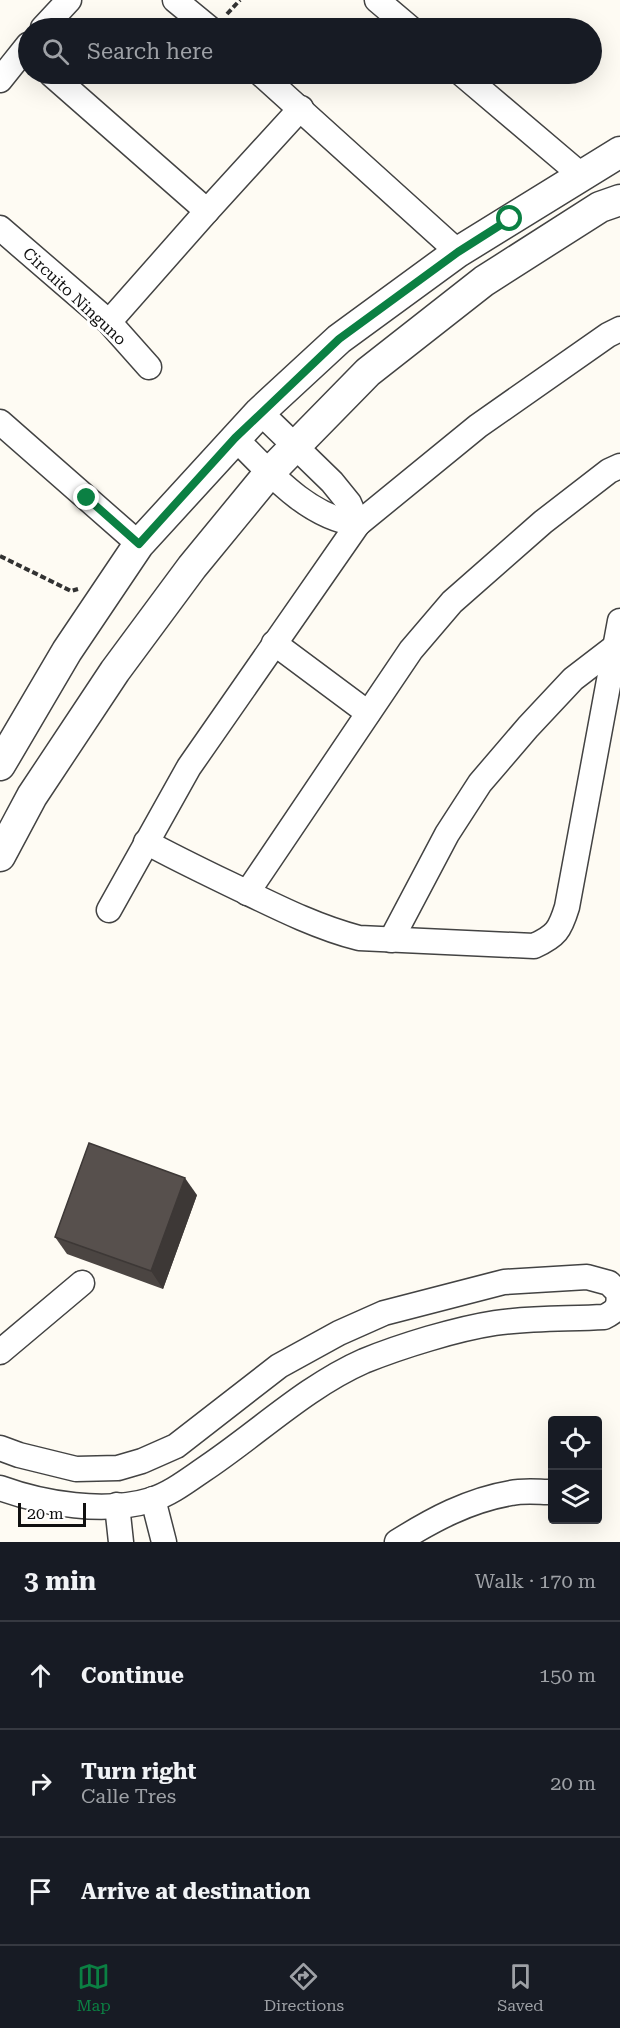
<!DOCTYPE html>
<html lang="en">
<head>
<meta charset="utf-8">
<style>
	:root { --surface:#171b24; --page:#242831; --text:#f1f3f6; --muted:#9ea1a6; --line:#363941; --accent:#0b8043 }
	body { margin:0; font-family:"Roboto Serif",serif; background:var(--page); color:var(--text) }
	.controls { position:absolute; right:18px; bottom:18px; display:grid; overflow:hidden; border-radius:6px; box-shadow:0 6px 24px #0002 }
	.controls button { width:54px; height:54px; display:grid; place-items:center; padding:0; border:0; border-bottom:2px solid var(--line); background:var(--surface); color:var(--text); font:30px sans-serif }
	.scale { position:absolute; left:18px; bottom:15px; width:68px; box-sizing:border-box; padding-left:6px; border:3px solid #101010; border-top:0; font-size:16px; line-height:21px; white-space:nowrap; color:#101010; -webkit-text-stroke:4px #fff; paint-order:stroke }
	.stop { position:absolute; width:18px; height:18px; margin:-14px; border:4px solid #0b8043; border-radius:50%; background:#fff }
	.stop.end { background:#0b8043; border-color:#fff; box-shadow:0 2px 6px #0008 }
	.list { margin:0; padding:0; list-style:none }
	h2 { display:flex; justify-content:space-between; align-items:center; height:78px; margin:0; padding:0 24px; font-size:26px }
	h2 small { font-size:20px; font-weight:400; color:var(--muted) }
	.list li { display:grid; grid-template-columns:39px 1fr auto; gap:18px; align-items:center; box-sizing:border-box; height:108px; padding:0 24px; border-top:2px solid var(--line) }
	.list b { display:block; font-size:22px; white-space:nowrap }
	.list p { margin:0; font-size:20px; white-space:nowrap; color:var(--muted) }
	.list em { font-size:20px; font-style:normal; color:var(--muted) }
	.icon { flex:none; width:33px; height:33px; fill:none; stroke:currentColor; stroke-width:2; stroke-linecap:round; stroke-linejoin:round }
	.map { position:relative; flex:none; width:620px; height:1542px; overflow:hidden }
	.search { position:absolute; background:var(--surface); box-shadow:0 6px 24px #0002; left:18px; right:18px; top:18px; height:66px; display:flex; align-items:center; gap:15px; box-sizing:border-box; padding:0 21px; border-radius:33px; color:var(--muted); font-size:22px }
	.sheet { height:402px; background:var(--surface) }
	nav { display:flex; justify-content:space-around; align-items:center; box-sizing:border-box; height:84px; border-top:2px solid var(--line); background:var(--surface); font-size:16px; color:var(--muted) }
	nav a { display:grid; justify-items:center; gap:3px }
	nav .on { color:var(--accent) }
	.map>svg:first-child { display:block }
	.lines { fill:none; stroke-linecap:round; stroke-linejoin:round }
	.minor-casing { stroke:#434343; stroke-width:27 }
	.tertiary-casing { stroke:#434343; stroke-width:33 }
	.path { stroke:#323232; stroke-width:4; stroke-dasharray:6 3; stroke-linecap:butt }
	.minor { stroke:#fff; stroke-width:24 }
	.tertiary { stroke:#fff; stroke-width:30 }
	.wall { fill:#4b4542 }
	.shaded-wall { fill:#3d3836 }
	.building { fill:#57504d; stroke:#3d3836; stroke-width:1.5 }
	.route { stroke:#0b8043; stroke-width:8 }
	.labels { text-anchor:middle; stroke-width:6; stroke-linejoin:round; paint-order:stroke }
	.street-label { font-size:16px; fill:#101010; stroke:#fff }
</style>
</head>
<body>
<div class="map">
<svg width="620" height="1542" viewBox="0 0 620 1542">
	<rect width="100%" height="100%" fill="#fefbf3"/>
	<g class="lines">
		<defs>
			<g id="minor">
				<polyline points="175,0 209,28"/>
				<polyline points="377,0 410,28"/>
				<polyline points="43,28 69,0"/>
				<polyline points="51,74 207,211"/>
				<polyline points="261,74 458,252"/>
				<polyline points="462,74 581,175"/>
				<polyline points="0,80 28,45"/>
				<polyline points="0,228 109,322 149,367"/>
				<polyline points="109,322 207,211 301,108"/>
				<polyline points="260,412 332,482 349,503 358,524"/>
				<polyline points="0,422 139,544"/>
				<path d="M235,438C269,472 308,518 358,524"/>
				<polyline points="274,643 368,713"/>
				<path d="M146,842C179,860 213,876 246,892C283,910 320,928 359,938L534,946C556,936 560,930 567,907L620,621"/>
				<polyline points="247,893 411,650 452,602 543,522 609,471 620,466"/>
				<polyline points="109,910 189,767 358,524 478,426 608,335 620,329"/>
				<polyline points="391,940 447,834 480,783 528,727 573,679 616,646"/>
				<polyline points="0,1352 82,1283"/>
				<path d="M0,1448L19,1455L76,1469L118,1468L142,1461L176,1446L279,1366L339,1333L384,1313L504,1282L587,1277L609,1283L618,1292C620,1306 617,1311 604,1317C569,1319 529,1318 495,1323C456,1329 401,1346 364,1361C305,1387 256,1435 203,1470C187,1481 170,1494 151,1500C105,1514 44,1504 0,1488"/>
				<polyline points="153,1499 164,1542"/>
				<polyline points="117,1505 121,1542"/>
				<path d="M397,1542C432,1520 469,1500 511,1493C524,1490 539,1492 552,1492"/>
			</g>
			<g id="tertiary">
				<polyline points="0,765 67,651 139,544 260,412 339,339 458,252 620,152"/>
				<polyline points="0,856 32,796 115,671 192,567 270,472 368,372 484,281 600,207 620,200"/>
			</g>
		</defs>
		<use href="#minor" class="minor-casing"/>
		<use href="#tertiary" class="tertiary-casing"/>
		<g class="path">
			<polyline points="227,14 240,0"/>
			<polyline points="0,556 71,591 78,589"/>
		</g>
		<use href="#minor" class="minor"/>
		<use href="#tertiary" class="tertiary"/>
	</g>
	<polygon class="wall" points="197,1195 163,1289 67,1254 55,1237"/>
	<polygon class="shaded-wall" points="185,1178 197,1195 163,1289 151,1271"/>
	<polygon class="building" points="89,1143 185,1178 151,1271 55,1237"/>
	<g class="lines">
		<polyline class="route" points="87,498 139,544 235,438 339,339 458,252 510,219"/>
	</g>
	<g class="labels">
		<g class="street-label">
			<text transform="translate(75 296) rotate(43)" y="6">Circuito Ninguno</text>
		</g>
	</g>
</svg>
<div class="controls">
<button><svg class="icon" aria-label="locate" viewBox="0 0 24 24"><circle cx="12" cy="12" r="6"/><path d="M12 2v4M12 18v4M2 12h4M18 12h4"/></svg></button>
<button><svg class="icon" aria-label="layers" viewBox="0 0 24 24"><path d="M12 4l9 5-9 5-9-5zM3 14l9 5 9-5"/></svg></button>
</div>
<div class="scale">20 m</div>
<div class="stop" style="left:510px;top:219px"></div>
<div class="stop end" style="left:87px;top:498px"></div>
<div class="search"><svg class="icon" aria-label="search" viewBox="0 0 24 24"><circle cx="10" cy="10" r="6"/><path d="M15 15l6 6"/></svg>Search here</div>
</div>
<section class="sheet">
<h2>3 min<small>Walk · 170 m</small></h2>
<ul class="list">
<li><svg class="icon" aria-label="ahead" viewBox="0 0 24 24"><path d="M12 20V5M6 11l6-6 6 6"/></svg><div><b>Continue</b></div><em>150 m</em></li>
<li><svg class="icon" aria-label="right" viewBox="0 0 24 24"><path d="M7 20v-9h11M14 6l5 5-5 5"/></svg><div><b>Turn right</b><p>Calle Tres</p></div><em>20 m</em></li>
<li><svg class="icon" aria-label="arrive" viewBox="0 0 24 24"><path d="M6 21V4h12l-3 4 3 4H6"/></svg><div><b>Arrive at destination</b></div></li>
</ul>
</section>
<nav>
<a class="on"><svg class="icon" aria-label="map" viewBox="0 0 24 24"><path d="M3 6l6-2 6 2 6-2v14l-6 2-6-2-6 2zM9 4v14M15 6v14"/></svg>Map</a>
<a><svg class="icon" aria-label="directions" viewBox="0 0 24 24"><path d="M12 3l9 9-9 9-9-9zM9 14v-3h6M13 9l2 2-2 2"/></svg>Directions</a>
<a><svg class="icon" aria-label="saved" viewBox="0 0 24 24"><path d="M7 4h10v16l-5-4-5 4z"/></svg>Saved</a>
</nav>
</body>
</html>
